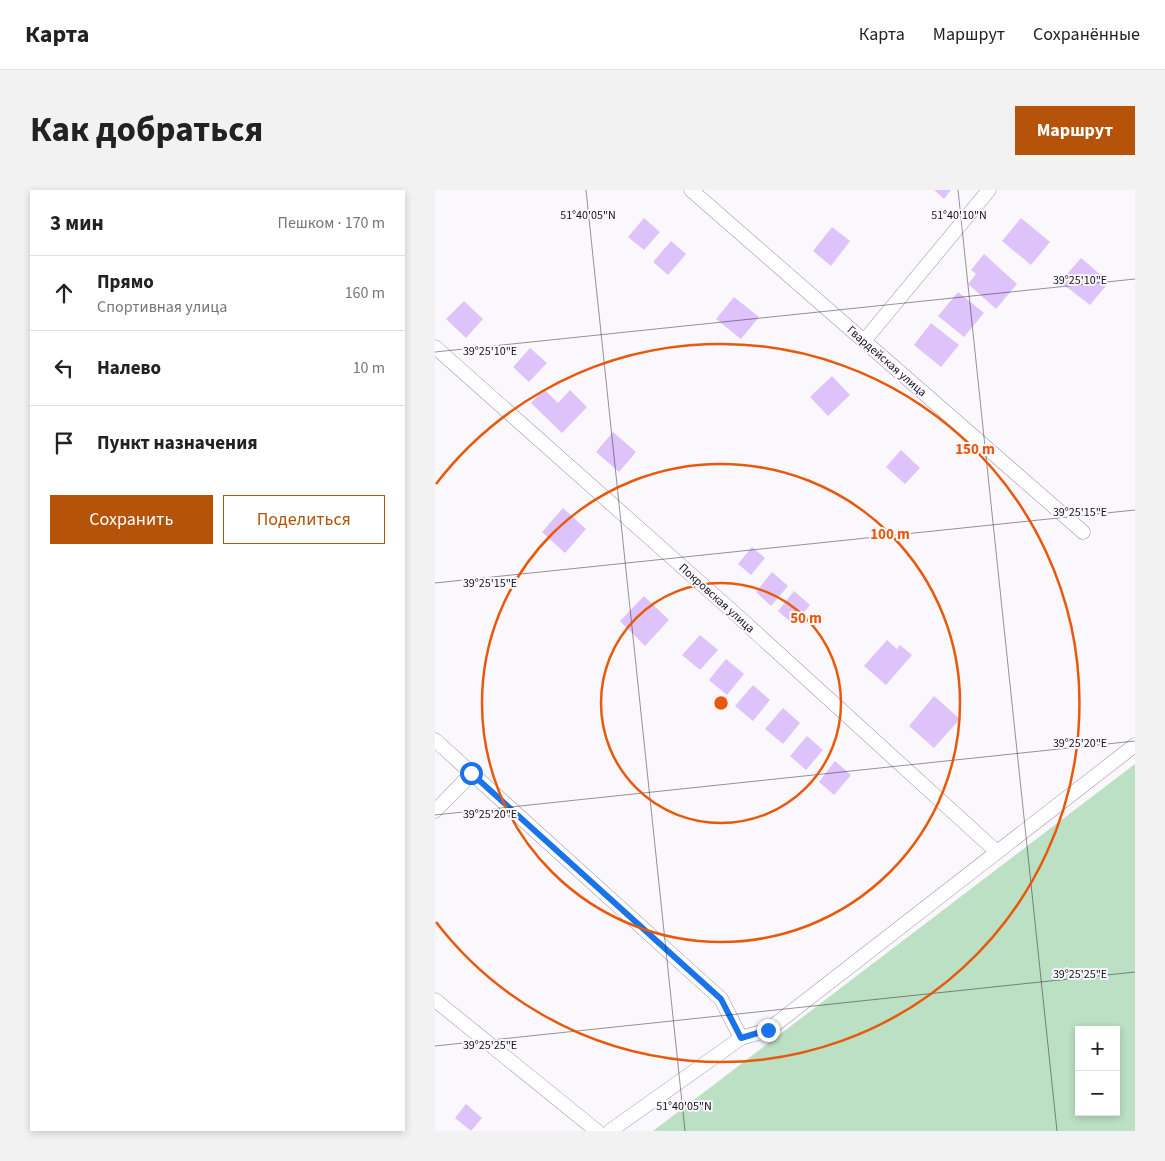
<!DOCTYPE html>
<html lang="ru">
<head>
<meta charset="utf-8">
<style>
	:root { --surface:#fff; --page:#f2f2f2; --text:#222; --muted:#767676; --line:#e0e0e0; --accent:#b45309 }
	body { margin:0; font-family:"Source Sans 3",sans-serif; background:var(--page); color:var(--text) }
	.controls { position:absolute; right:15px; bottom:15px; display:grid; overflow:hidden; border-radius:0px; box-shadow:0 2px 8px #0003 }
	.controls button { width:45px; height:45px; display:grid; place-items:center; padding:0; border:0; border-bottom:1px solid var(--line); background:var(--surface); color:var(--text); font:25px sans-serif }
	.stop { position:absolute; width:15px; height:15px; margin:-11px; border:4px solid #1a73e8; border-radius:50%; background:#fff }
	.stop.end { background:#1a73e8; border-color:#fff; box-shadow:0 1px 5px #0008 }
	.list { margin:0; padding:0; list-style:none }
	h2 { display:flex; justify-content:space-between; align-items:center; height:65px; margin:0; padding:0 20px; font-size:21px }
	h2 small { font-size:16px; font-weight:400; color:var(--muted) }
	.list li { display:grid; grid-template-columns:32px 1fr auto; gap:15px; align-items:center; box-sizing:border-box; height:75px; padding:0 20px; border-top:1px solid var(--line) }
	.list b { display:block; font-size:19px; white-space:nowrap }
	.list p { margin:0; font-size:16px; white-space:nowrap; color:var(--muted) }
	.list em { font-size:16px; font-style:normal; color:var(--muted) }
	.actions { display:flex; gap:10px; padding:15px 20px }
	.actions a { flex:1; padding:11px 0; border:1px solid var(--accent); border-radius:0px; text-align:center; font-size:18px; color:var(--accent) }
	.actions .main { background:var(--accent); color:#fff }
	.icon { flex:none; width:28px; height:28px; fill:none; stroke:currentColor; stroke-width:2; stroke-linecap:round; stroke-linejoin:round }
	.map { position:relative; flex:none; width:700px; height:941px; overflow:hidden; border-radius:0px }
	header { display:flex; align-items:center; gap:30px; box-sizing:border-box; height:70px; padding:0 25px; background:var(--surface); border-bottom:1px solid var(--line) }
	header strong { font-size:24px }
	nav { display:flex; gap:28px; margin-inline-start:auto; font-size:18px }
	.intro { display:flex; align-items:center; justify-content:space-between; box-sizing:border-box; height:120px; padding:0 30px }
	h1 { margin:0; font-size:35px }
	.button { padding:12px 22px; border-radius:0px; background:var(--accent); color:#fff; font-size:18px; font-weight:700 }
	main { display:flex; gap:30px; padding:0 30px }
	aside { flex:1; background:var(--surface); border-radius:0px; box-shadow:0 2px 8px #0003 }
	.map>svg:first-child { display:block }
	.green { fill:#bce0c3; fill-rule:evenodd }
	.building { fill:#dec3fa }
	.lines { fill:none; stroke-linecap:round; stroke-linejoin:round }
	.minor-casing { stroke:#9e91aa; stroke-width:15 }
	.minor { stroke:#fff; stroke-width:14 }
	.route { stroke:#1a73e8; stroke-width:6 }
	.ticks { fill:none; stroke:#16111b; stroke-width:1; stroke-opacity:0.45 }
	.ring { fill:none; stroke:#e8590c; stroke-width:2.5 }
	.labels { text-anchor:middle; stroke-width:4; stroke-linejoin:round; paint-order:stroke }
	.street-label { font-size:12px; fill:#16111b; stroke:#fbf8fd }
	.ticks-label { font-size:12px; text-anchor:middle; fill:#16111b; stroke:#fbf8fd; stroke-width:4; stroke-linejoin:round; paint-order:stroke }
	.centre { fill:#e8590c; stroke:#fbf8fd; stroke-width:2.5 }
	.ring-label { font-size:15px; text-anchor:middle; font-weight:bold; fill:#e8590c; stroke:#fbf8fd; stroke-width:4; stroke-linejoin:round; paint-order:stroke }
</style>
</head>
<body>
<header>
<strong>Карта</strong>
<nav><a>Карта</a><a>Маршрут</a><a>Сохранённые</a></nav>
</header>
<div class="intro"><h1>Как добраться</h1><a class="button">Маршрут</a></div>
<main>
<aside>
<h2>3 мин<small>Пешком · 170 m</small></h2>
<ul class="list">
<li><svg class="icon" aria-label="ahead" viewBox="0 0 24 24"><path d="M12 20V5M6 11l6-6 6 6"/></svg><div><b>Прямо</b><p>Спортивная улица</p></div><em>160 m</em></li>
<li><svg class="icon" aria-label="left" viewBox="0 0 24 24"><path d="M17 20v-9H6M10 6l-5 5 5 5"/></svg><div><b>Налево</b></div><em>10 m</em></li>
<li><svg class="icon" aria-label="arrive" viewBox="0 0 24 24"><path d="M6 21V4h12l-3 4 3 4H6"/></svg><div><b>Пункт назначения</b></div></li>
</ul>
<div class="actions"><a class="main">Сохранить</a><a>Поделиться</a></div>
</aside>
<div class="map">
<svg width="700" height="941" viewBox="0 0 700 941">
	<rect width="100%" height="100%" fill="#fbf8fd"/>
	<path class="green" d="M700,574V941H218ZM644,840H681V922H644Z"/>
	<g class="building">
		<polygon points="499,0 516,0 509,9"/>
		<polygon points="209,28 225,42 209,60 193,47"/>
		<polygon points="586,28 615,52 596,75 567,51"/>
		<polygon points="397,37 415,51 396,76 378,61"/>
		<polygon points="236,51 251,64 233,85 218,72"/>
		<polygon points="549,64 582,94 561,119 533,94 541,84 536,80"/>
		<polygon points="646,68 674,92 655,115 625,92"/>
		<polygon points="523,102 549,123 529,147 503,126"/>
		<polygon points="299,107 324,127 306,149 281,129"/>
		<polygon points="29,111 48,129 31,148 11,129"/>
		<polygon points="496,133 524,155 506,177 479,155"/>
		<polygon points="95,158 112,173 94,192 78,177"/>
		<polygon points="397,186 415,205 393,226 375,207"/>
		<polygon points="109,199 123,213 135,200 152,217 127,243 96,213"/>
		<polygon points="178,242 201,262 184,282 161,262"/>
		<polygon points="466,260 485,278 470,294 451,277"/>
		<polygon points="128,318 151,339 130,363 107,342"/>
		<polygon points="317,357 330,368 316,385 303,374"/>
		<polygon points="337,382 353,396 336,416 321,402"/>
		<polygon points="359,401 375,415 359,435 343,421"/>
		<polygon points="209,406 234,430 210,456 185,431"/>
		<polygon points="265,445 283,460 265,480 247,465"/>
		<polygon points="452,450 462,459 465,455 477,465 451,495 429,476"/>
		<polygon points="291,469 309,484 292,505 274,490"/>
		<polygon points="318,495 335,510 318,531 300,516"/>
		<polygon points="499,506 525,529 499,558 474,536"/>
		<polygon points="348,518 365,533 348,554 330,539"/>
		<polygon points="372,546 388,560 371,580 355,566"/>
		<polygon points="400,571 416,585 399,605 384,592"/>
		<polygon points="31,914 47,928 36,941 20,928"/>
	</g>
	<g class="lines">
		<defs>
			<g id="minor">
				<polyline points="256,0 648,342"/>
				<polyline points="429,151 554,0"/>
				<polyline points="0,157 306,429 562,662"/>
				<polyline points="0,550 286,809 306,848"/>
				<polyline points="0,621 37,583"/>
				<polyline points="0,810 162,941"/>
				<polyline points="175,941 306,848 333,840 700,555"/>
			</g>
		</defs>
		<use href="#minor" class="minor-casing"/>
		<use href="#minor" class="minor"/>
	</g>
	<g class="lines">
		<polyline class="route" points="36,583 286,809 306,848 333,840"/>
	</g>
	<path class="ticks" d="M151,0L250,941M523,0L622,941M0,162L700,89M0,393L700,320M0,625L700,551M0,856L700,782"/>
	<g class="ring">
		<circle cx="286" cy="513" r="120"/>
		<circle cx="286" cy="513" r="239"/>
		<path d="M1 294A359 359 0 1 1 1 732"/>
	</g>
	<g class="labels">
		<g class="street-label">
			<text transform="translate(452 171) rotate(41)" y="4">Гвардейская улица</text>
			<text transform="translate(282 408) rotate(42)" y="4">Покровская улица</text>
		</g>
	</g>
	<g class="ticks-label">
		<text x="153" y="29">51°40'05"N</text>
		<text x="524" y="29">51°40'10"N</text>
		<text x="645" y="94">39°25'10"E</text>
		<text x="55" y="165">39°25'10"E</text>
		<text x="645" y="326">39°25'15"E</text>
		<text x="55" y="397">39°25'15"E</text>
		<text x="645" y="557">39°25'20"E</text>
		<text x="55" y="628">39°25'20"E</text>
		<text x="645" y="788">39°25'25"E</text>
		<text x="55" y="859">39°25'25"E</text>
		<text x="249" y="920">51°40'05"N</text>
	</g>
	<circle cx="286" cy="513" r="8" class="centre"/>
	<g class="ring-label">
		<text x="540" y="264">150 m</text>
		<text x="455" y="349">100 m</text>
		<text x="371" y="433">50 m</text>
	</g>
</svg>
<div class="controls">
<button>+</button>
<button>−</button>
</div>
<div class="stop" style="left:36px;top:583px"></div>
<div class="stop end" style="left:333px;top:840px"></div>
</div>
</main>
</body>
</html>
